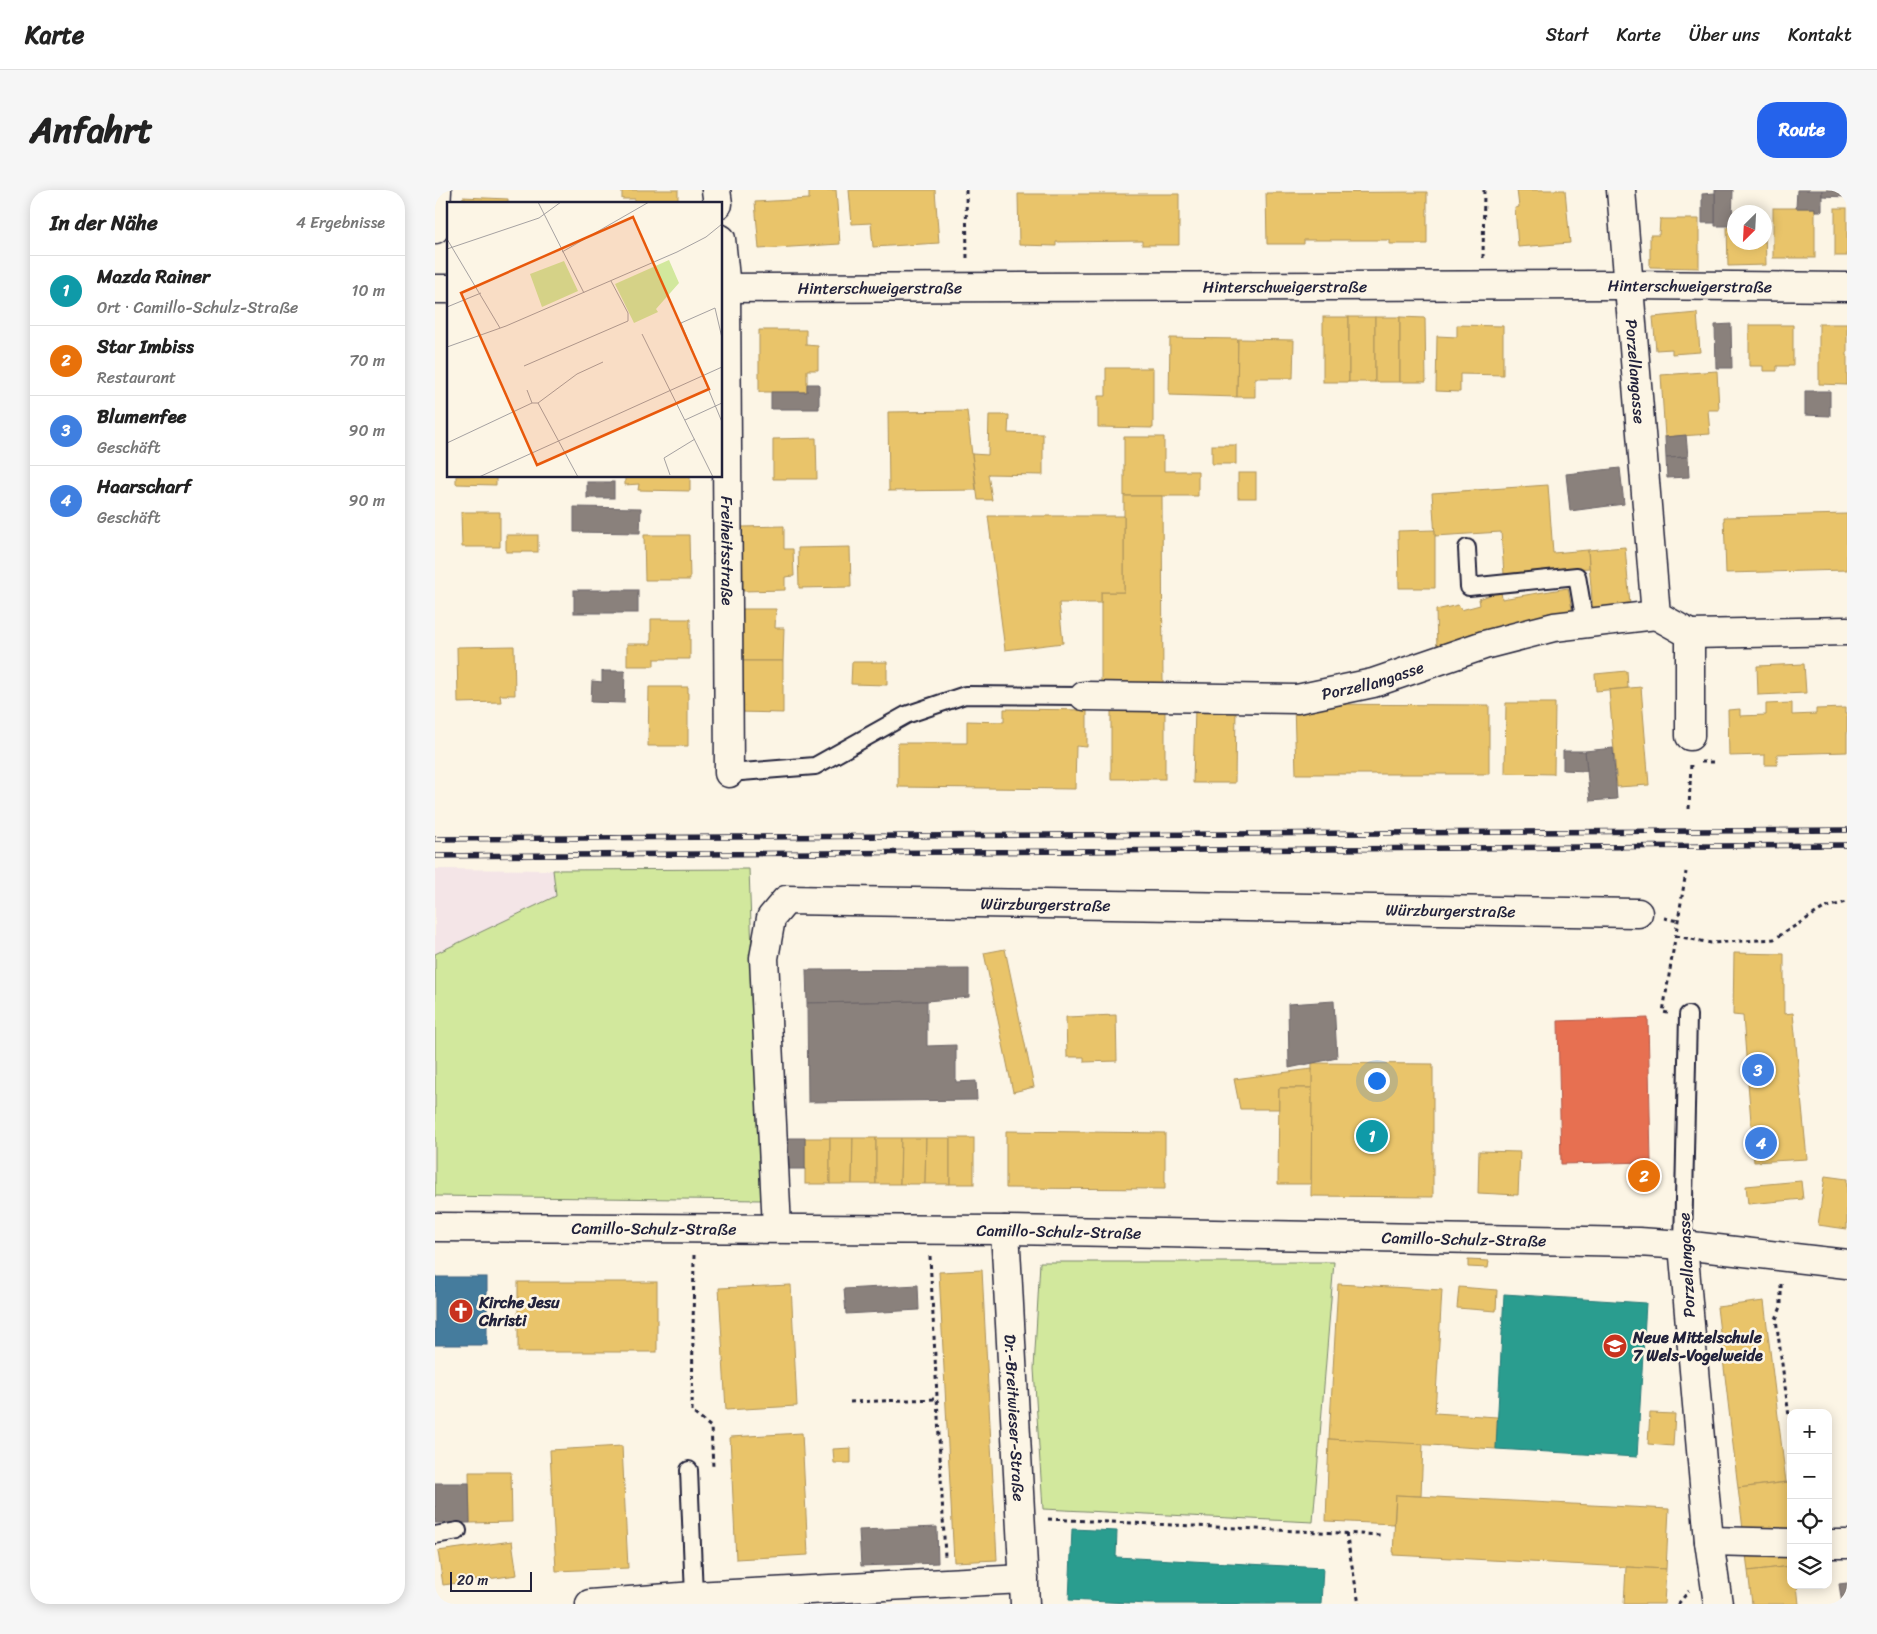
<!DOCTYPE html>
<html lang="de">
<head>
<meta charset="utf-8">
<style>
	:root { --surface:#fff; --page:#f6f6f6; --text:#222; --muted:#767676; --line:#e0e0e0; --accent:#2563eb }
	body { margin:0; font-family:Sriracha,sans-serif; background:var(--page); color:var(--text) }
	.controls { position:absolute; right:15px; bottom:15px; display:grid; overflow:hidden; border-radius:10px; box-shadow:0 2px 12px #0003 }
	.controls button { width:45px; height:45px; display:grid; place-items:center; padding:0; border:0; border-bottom:1px solid var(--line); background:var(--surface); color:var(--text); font:25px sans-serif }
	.compass { position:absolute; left:1292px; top:15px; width:45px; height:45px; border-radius:50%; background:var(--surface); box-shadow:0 2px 12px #0003; rotate:204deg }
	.scale { position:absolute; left:15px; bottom:12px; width:82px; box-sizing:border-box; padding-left:5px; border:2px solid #22223b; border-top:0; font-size:14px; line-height:18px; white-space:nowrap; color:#22223b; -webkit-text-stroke:4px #fcf5e5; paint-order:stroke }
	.you { position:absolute; left:941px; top:890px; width:18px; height:18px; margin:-12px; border:4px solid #fff; border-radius:50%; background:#1a73e8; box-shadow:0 0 0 8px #1a73e833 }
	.badge { display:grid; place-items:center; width:32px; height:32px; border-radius:50%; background:var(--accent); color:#fff; font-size:16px; font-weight:700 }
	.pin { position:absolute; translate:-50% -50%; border:2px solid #fff; box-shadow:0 1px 5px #0006 }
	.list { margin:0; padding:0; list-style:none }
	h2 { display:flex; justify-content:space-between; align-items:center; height:65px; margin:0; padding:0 20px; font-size:21px }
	h2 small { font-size:16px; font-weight:400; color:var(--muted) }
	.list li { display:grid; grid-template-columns:32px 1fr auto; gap:15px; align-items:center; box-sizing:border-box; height:70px; padding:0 20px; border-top:1px solid var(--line) }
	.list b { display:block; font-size:19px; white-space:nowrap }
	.list p { margin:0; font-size:16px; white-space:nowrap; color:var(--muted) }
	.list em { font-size:16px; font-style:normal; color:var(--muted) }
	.icon { flex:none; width:28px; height:28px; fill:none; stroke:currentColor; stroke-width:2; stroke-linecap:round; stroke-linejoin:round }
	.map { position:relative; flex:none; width:1412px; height:1414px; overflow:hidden; border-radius:20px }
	header { display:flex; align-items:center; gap:30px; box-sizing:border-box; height:70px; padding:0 25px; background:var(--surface); border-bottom:1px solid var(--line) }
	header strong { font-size:24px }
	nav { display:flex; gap:28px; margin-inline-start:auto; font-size:18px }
	.intro { display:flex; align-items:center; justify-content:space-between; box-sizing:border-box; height:120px; padding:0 30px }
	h1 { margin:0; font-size:35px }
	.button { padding:12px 22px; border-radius:20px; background:var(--accent); color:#fff; font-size:18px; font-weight:700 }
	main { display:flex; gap:30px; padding:0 30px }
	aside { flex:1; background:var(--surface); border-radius:20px; box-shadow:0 2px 12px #0003 }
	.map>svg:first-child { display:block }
	.built { fill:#f4e5e7 }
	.green { fill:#d2e89d; stroke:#7a856c }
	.homes { fill:#e9c46a; stroke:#ad935c }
	.shops { fill:#e76f51; stroke:#ac584a }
	.schools { fill:#2a9d8f; stroke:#287876 }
	.public { fill:#457b9d; stroke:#3a6080 }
	.industry { fill:#8a817c; stroke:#6b6468 }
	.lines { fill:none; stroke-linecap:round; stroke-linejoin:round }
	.service-casing { stroke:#22223b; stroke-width:20 }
	.minor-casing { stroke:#22223b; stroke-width:31 }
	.tertiary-casing { stroke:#22223b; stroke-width:31 }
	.path { stroke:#22223b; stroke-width:3; stroke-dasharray:4 4; stroke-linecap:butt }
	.service { stroke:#fcf5e5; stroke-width:16 }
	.minor { stroke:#fcf5e5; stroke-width:28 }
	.tertiary { stroke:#fcf5e5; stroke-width:28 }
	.rail-casing { stroke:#22223b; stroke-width:5.5 }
	.rail { stroke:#fcf5e5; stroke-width:4; stroke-dasharray:11; stroke-linecap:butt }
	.labels { text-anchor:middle; stroke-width:5; stroke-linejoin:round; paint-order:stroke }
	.street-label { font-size:16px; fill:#22223b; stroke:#fcf5e5 }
	.poi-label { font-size:16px; font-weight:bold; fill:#22223b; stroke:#fcf5e5; text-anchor:start }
	.inset-road { fill:none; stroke:#a5a1a1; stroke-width:1 }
	.view { fill:#e8590c; fill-opacity:0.15; stroke:#e8590c; stroke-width:2.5 }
	.inset-edge { fill:none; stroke:#22223b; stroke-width:2.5 }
</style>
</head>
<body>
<header>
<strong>Karte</strong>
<nav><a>Start</a><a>Karte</a><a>Über uns</a><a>Kontakt</a></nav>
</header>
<div class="intro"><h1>Anfahrt</h1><a class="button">Route</a></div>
<main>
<aside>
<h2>In der Nähe<small>4 Ergebnisse</small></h2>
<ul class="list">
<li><span class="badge" style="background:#0f9aa8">1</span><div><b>Mazda Rainer</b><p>Ort · Camillo-Schulz-Straße</p></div><em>10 m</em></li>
<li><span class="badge" style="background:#e8710a">2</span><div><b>Star Imbiss</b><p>Restaurant</p></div><em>70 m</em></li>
<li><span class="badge" style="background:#3f7fe0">3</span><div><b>Blumenfee</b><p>Geschäft</p></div><em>90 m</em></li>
<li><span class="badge" style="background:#3f7fe0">4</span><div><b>Haarscharf</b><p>Geschäft</p></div><em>90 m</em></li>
</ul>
</aside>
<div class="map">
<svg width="1412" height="1414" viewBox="0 0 1412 1414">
	<rect width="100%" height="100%" fill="#fcf5e5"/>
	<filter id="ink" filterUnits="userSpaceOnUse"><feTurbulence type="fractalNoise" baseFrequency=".02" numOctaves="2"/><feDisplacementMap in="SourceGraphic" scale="10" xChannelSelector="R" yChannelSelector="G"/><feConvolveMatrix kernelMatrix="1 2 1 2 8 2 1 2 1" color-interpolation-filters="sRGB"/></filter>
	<g filter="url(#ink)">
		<polygon class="built" points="0,679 118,680 121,706 0,764"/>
		<g class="green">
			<polygon points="314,679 326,1010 0,1006 0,764 121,706 118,680"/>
			<polygon points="605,1072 899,1072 878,1332 608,1319 599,1179"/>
		</g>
		<g class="homes">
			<polygon points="187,0 243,0 243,14 200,14 200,9 187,9"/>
			<polygon points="374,0 401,0 405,54 324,59 320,12 374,9"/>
			<polygon points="414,0 500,0 504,53 438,57 436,33 417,34"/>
			<polygon points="1082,0 1130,0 1135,53 1083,57 1080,18 1084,17"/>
			<polygon points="992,2 992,54 955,54 955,50 869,50 869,54 832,54 831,3"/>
			<polygon points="583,4 744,4 744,55 707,55 707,51 621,52 621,56 584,55"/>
			<polygon points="28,7 73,9 73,14 27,14"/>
			<rect x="1338" y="18" width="42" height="50"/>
			<rect x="1400" y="18" width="12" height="48"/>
			<polygon points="1225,29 1264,29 1264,78 1215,77 1215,45 1224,45"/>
			<polygon points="1330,36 1331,75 1293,76 1292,37 1300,37 1300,52 1330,52"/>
			<polygon points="1262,123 1265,162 1237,164 1237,159 1221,160 1218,127"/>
			<rect x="888" y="127" width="26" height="65"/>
			<rect x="914" y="127" width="26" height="65"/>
			<rect x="940" y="127" width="25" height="65"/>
			<polygon points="965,127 990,128 991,192 965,192"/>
			<polygon points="1384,134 1412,134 1412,195 1384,194"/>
			<polygon points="1022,135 1068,136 1068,185 1025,184 1025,202 1001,201 1002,146 1022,147"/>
			<polygon points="1314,135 1358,135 1358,176 1342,176 1342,181 1328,181 1328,176 1314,176"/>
			<polygon points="324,140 371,140 371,155 383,156 383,180 372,180 372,202 324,202"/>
			<polygon points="735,148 803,149 802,207 734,205"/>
			<polygon points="803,149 859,150 858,188 820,188 820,207 802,207"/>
			<polygon points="671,178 718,178 718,238 663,237 663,206 671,206"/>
			<polygon points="1282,181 1284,220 1273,220 1275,244 1230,247 1226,185"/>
			<polygon points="532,221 541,300 454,301 453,222"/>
			<polygon points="554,225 574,225 573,243 608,244 608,285 553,284 557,310 543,310 537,264 553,265"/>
			<polygon points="689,247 729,247 729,281 763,281 763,306 689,306"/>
			<polygon points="381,248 382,289 338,289 338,249"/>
			<rect x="777" y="255" width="24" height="19"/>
			<rect x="803" y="283" width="18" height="25"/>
			<polygon points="21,286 61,286 61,295 21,294"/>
			<polygon points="190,286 255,286 255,301 203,300 204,294 190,295"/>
			<polygon points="1113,295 1118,363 1153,360 1154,378 1069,384 1066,342 1000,346 997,303"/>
			<polygon points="689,306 727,306 728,496 666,496 666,402 689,402"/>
			<polygon points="26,322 65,322 65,357 27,357"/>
			<polygon points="1412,324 1412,380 1291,383 1289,327"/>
			<polygon points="553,326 689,326 689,402 666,402 666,413 624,413 628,453 570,460"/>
			<polygon points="349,336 349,359 358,359 359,386 350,387 350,400 308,401 307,337"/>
			<polygon points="1000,340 1000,398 964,398 963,341"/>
			<rect x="71" y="345" width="32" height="17"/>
			<polygon points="209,345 254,345 255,390 210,390"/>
			<polygon points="415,357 416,397 364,398 363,358"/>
			<polygon points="1190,357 1195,415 1158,422 1153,360"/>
			<polygon points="1133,398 1138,425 1002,461 1001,420 1023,415 1026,420 1045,415 1044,409 1066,401 1067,409"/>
			<polygon points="305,419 341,419 340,438 349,438 348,471 304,471"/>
			<polygon points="216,429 255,429 255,469 219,469 219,476 192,476 192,454 216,454"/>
			<polygon points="79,456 80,505 65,505 66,512 23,513 22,457"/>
			<polygon points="304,471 348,471 348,523 304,522"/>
			<polygon points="417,472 452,472 452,495 416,494"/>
			<polygon points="1369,474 1371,503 1323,505 1322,476"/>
			<polygon points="1192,481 1193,498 1161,501 1160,484"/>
			<polygon points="214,497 253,497 253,556 213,556"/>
			<polygon points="1206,497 1214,595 1182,597 1174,500"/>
			<polygon points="1071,513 1120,513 1119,584 1070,583"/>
			<polygon points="1357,513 1357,525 1381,524 1381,519 1410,518 1410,524 1412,524 1412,562 1342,564 1342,575 1330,575 1330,565 1294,566 1293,520 1305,519 1305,526 1331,525 1331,514"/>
			<polygon points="859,514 1054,515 1054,584 861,584"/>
			<polygon points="760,517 801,518 800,593 758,593"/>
			<polygon points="569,519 652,520 652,557 641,556 640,599 463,597 463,553 532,553 532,531 569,532"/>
			<rect x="676" y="521" width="54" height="68"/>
			<polygon points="570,759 599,897 578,902 549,763"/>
			<polygon points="1299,763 1349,764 1349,824 1358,823 1372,969 1319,972 1308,826 1298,825"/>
			<polygon points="681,825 682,871 649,872 649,867 632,867 631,827"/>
			<polygon points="877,873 998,874 998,1007 876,1006"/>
			<polygon points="877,879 877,898 844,898 844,919 805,919 799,889"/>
			<polygon points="844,898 877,898 876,994 843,994"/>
			<polygon points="571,941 730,943 730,999 571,998"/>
			<rect x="370" y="948" width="25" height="46"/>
			<polygon points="395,948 418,948 417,994 395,994"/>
			<polygon points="418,948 441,948 441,994 417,994"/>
			<polygon points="441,948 466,948 465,994 441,994"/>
			<polygon points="466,948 491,948 490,994 465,994"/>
			<polygon points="491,948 515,948 515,994 490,994"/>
			<rect x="515" y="948" width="24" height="46"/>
			<polygon points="1044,961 1085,962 1083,1005 1043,1003"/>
			<polygon points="1390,986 1412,989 1412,1039 1383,1035"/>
			<polygon points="1366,991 1368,1009 1313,1014 1311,996"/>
			<polygon points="1033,1070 1054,1071 1053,1078 1033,1077"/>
			<polygon points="547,1080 562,1370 519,1372 504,1082"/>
			<rect x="83" y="1092" width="139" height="70"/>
			<polygon points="903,1094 1007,1100 1000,1223 1062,1227 1061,1259 894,1249"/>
			<polygon points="356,1095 362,1216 291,1220 284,1098"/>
			<polygon points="1024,1097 1062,1100 1061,1121 1022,1118"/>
			<polygon points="1329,1111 1351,1292 1303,1298 1282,1117"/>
			<polygon points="1215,1223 1240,1224 1238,1256 1213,1254"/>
			<polygon points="367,1243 373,1365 301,1369 295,1247"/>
			<polygon points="894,1249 988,1254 986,1306 961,1305 959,1334 891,1331"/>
			<polygon points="187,1256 193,1378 121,1381 115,1260"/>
			<polygon points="416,1258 416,1273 399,1273 398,1259"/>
			<polygon points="34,1282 76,1282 77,1332 35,1333"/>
			<polygon points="1354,1292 1356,1376 1313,1381 1303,1298"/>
			<polygon points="961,1305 1234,1319 1231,1379 958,1365"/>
			<polygon points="77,1351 82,1385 8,1395 3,1361"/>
			<polygon points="1356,1376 1356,1395 1362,1395 1364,1414 1317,1414 1313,1381"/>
			<polygon points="1191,1377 1231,1379 1229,1414 1189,1414"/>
		</g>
		<g class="shops">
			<polygon points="1213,828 1216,972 1126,974 1123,831"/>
			<polygon points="1218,978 1219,994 1200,995 1199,979"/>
		</g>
		<g class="schools">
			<polygon points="1069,1104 1211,1113 1202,1267 1061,1259"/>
			<polygon points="637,1339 682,1341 681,1367 888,1378 886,1414 713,1414 634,1410"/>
		</g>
		<rect class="public" x="0" y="1087" width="52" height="68"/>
		<g class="industry">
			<polygon points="1280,0 1298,0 1297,36 1280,36"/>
			<polygon points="1362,0 1387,0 1387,21 1380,21 1380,18 1361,18"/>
			<polygon points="1387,0 1412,0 1412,7 1387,6"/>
			<polygon points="1280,3 1280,33 1267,33 1267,4"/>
			<polygon points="1296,134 1297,178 1281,178 1280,135"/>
			<polygon points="372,194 384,194 384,219 336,219 336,202 372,202"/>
			<polygon points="1370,201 1395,201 1395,226 1370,225"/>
			<polygon points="1251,245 1253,267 1231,268 1230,247"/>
			<polygon points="1253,267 1254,287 1232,288 1231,268"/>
			<polygon points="1185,278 1189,314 1135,321 1131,284"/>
			<rect x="152" y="292" width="27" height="16"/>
			<polygon points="139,317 206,318 205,343 139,342"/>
			<rect x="139" y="400" width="64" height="23"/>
			<polygon points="167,481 190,481 189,513 156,512 157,491 167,492"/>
			<polygon points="1178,558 1182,609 1155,611 1150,561"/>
			<polygon points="1128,561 1150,561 1152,581 1128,580"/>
			<polygon points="534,779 534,807 492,811 372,813 371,780"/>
			<polygon points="492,811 492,856 521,855 521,892 541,891 542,910 373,912 372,813"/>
			<polygon points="899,811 902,868 854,878 853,814"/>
			<rect x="353" y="948" width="17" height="31"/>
			<polygon points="483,1095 484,1120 411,1124 409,1099"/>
			<polygon points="0,1293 34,1293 35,1333 0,1333"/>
			<polygon points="502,1337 503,1373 426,1376 424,1340"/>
			<polygon points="1412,1393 1412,1414 1407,1414 1404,1394"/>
		</g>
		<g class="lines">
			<defs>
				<g id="service">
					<polyline points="1032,358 1034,397 1142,386 1150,433"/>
					<polyline points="294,583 380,576 471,525 530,505 649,506"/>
					<polyline points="1248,1055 1253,825"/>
					<polyline points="254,1280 259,1406"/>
					<polyline points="0,1345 23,1341"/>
				</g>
				<g id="minor">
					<polyline points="281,0 283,14"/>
					<path id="s1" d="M1186,0L1221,425L1255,444V546"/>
					<polyline points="0,39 2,0"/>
					<path id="s2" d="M286,49L291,98L294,583"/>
					<path id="s3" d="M286,98L1195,95L1412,97"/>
					<polyline points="0,99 14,99"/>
					<polyline points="1255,444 1412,441"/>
					<path id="s4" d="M649,506L862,509L938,493L1049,455L1119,437L1221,425"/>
					<path id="s5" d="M342,1038L329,768L336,728L351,710L1203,723"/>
					<path id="s6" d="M570,1040L590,1414"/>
					<polyline points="1274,1351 1356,1353"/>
					<polyline points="1393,1354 1412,1354"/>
					<polyline points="155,1414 259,1406 589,1389"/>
				</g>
				<g id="tertiary">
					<path id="s7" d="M0,1037L570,1040L1204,1052L1248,1055L1412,1074"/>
					<polyline points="1248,1055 1274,1351 1283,1414"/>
				</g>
			</defs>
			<use href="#service" class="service-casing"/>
			<use href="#minor" class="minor-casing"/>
			<use href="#tertiary" class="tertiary-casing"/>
			<g class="path">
				<polyline points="531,0 532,69"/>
				<polyline points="1048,68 1049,0"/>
				<polyline points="1266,572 1282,572"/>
				<polyline points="1254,619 1256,573"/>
				<polyline points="1229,728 1243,731"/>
				<polyline points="1241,746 1276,753 1339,749 1389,718 1412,712"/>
				<polyline points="1233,823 1228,822 1251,682"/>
				<polyline points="259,1065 257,1222 276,1237 278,1277"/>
				<polyline points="495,1066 510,1367"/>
				<polyline points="1346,1094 1346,1117 1341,1129 1356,1241"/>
				<polyline points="415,1212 502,1209"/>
				<polyline points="613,1329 946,1345"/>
				<polyline points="911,1343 924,1414"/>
				<polyline points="1243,1414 1254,1401"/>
			</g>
			<use href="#service" class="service"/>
			<use href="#minor" class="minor"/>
			<use href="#tertiary" class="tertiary"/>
			<defs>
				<g id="rail">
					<polyline points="0,649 1412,640"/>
					<polyline points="0,666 1412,655"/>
				</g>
			</defs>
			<use href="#rail" class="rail-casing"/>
			<use href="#rail" class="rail"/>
		</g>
	</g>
	<defs>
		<symbol id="church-disc" viewBox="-11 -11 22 22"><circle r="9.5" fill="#c8321e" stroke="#fcf5e5"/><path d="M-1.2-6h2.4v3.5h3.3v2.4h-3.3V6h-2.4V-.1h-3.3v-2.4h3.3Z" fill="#fff"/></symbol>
		<symbol id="school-disc" viewBox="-11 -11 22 22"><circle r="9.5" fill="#c8321e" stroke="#fcf5e5"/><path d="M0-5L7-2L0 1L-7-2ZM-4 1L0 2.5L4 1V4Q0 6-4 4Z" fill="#fff"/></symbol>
	</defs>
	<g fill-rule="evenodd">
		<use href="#church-disc" x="12" y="1107" width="28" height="28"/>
		<use href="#school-disc" x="1166" y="1142" width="28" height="28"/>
	</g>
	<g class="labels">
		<g class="street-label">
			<text dy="6" stroke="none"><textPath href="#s3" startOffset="564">Hinterschweigerstraße</textPath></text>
			<text dy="6" stroke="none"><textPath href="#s3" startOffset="969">Hinterschweigerstraße</textPath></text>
			<text dy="6" stroke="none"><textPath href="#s3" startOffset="159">Hinterschweigerstraße</textPath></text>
			<text dy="6" stroke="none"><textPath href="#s1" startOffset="182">Porzellangasse</textPath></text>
			<text dy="6" stroke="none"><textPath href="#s2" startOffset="312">Freiheitsstraße</textPath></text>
			<text dy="6" stroke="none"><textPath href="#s4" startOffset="291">Porzellangasse</textPath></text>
			<text dy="6" stroke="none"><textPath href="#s5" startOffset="594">Würzburgerstraße</textPath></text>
			<text dy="6" stroke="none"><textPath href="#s5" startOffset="999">Würzburgerstraße</textPath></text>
			<text dy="6" stroke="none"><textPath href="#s7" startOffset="219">Camillo-Schulz-Straße</textPath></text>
			<text dy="6" stroke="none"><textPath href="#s7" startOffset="624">Camillo-Schulz-Straße</textPath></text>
			<text dy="6" stroke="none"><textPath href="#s7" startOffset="1029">Camillo-Schulz-Straße</textPath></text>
			<text transform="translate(1251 1075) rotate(-93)" y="6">Porzellangasse</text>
			<text dy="6" stroke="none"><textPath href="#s6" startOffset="188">Dr.-Breitwieser-Straße</textPath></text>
		</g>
		<g class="poi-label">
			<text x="44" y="1118">Kirche Jesu<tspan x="44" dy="18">Christi</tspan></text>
			<text x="1198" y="1153">Neue Mittelschule<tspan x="1198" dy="18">7 Wels-Vogelweide</tspan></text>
		</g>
	</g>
	<g transform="translate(12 12)">
		<rect width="275" height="275" fill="#fcf5e5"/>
		<path d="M222,58L232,81L209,107L211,110L187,121L168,82ZM117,59L131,89L95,105L83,72Z" fill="#d2e89d"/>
		<path class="inset-road" d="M91,0L137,91M0,37L53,126M0,47L92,16L114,0M115,50L202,0M0,105L34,91M195,132L266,275M275,136L268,106L234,121L275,220M0,145L59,124L230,50L259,35L275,22M77,164L181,119V111L164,79M80,188L85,201H91L131,275M91,201L130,172L156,160M238,218L275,201M0,241L85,201M223,273L217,256L248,237M32,275L275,165"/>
		<path class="view" d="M186,15L262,187L90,263L14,91Z"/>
		<rect width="275" height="275" class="inset-edge"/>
	</g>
</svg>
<div class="controls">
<button>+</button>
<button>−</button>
<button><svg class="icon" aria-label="locate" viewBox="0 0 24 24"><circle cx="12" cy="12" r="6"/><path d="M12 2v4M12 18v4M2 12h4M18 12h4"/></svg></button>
<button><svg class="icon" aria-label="layers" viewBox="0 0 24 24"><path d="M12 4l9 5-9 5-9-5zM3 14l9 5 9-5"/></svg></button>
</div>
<svg class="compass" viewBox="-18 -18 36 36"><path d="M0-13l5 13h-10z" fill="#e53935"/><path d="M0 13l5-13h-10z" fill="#767676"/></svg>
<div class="scale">20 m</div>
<div class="you"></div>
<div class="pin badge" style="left:937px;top:946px;background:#0f9aa8">1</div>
<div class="pin badge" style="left:1209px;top:986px;background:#e8710a">2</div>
<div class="pin badge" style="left:1323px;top:880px;background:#3f7fe0">3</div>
<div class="pin badge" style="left:1326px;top:953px;background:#3f7fe0">4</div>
</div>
</main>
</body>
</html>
